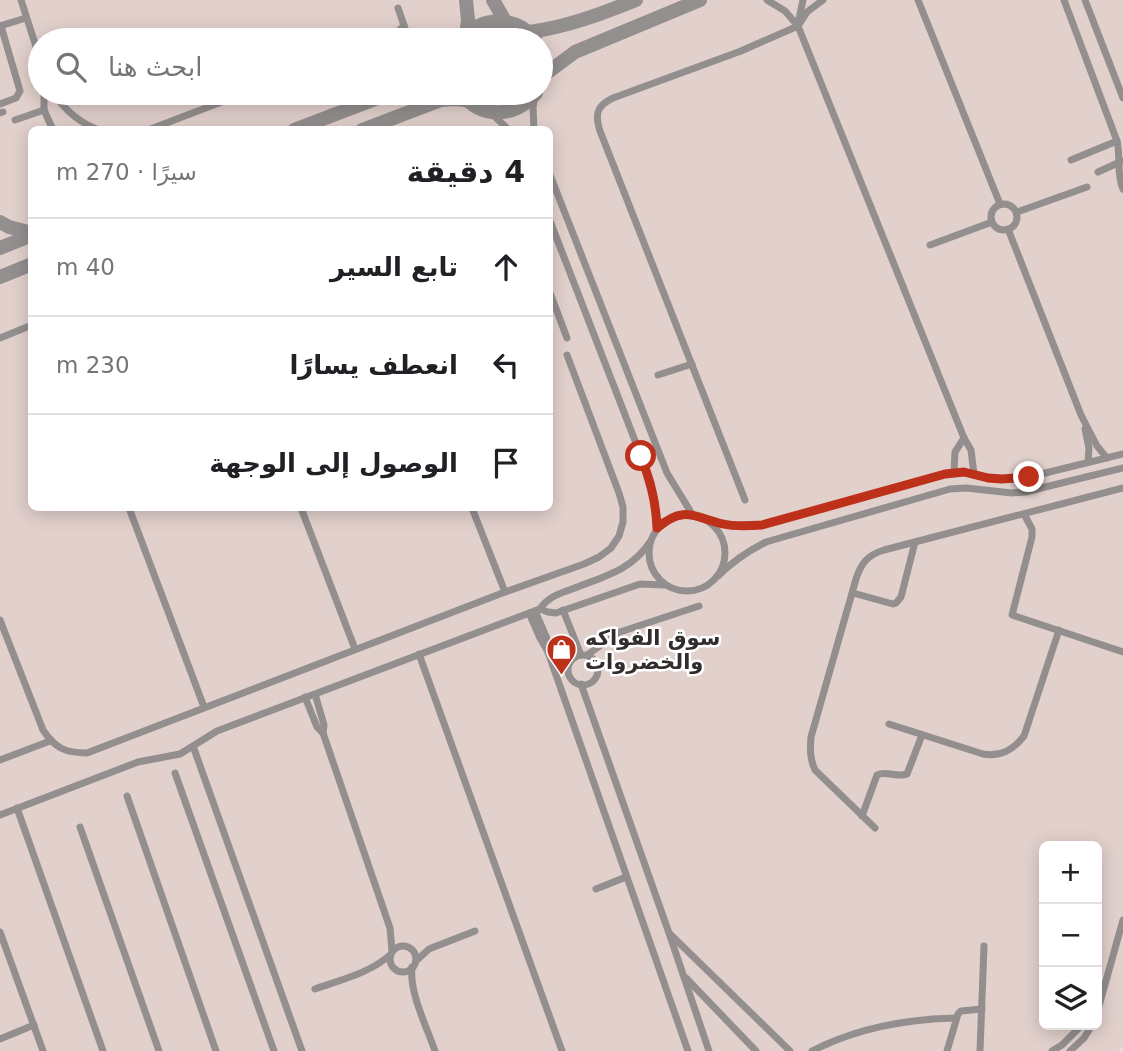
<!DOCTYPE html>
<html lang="ar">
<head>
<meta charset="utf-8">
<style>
	:root { --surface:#fff; --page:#f2f2f2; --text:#202124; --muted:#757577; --line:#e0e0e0 }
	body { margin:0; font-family:"DejaVu Sans",Vazirmatn,sans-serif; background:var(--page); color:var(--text); direction:rtl }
	.controls { position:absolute; right:21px; bottom:21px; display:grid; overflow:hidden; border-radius:10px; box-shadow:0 4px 18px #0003 }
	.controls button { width:63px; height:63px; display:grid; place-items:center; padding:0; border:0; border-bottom:2px solid var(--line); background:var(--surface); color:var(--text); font:35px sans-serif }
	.stop { position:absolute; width:21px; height:21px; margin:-16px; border:5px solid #bd311a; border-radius:50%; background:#fff }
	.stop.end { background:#bd311a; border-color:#fff; box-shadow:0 2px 7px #0008 }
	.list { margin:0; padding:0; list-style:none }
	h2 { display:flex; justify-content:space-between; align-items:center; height:91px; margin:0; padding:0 28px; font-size:30px }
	h2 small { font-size:23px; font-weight:400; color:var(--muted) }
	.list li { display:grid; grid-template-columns:46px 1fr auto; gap:21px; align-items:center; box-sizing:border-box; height:98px; padding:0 28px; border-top:2px solid var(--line) }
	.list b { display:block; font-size:26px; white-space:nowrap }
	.list em { font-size:23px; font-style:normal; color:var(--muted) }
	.icon { flex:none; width:38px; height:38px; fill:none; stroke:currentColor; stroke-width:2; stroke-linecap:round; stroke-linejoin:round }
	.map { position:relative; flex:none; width:1123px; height:1051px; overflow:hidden; direction:ltr }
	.search { position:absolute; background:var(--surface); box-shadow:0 4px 18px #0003; left:28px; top:28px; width:525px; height:77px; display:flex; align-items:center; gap:18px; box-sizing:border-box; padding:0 24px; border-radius:38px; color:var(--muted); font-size:26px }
	.panel { position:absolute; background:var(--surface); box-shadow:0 4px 18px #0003; left:28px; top:126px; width:525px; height:385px; border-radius:10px; direction:rtl }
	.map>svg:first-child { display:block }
	.built { fill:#e2d0cc; fill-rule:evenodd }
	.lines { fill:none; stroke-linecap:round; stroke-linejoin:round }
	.service { stroke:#938f8e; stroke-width:7 }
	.minor { stroke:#938f8e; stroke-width:14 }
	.tertiary { stroke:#938f8e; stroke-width:14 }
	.route { stroke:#bd311a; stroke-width:9 }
	.labels { text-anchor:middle; stroke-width:5; stroke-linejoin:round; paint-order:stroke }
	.poi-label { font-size:21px; font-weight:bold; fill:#312d2d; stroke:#fff; text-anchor:start }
</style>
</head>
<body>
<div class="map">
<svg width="1123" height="1051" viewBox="0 0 1123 1051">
	<rect width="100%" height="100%" fill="#e9dfdd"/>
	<path class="built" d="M0,0H1123V1046L1118,1051H0ZM40,40H541V93H40ZM32,130H550V508H32ZM1044,846H1097V1025H1044Z"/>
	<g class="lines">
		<g class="service">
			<polyline points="21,0 40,59"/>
			<polyline points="767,0 785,11 798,26 964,438 971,450 974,474"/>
			<polyline points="918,0 1000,204"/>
			<path d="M1064,0L1117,141C1121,158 1116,173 1123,189"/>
			<polyline points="1085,0 1123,98"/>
			<polyline points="398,8 409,40"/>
			<polyline points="799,19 803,0"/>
			<polyline points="0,26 26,18"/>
			<polyline points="382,40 397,32 404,26"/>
			<polyline points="44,93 44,110 53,130"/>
			<path d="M53,93C65,110 79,123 99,130"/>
			<polyline points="0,104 16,98 20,91 1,26"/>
			<polyline points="0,113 3,112"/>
			<polyline points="492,114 509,130"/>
			<polyline points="15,120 44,110"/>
			<polyline points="148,130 245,93"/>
			<polyline points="534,130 533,108 534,99"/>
			<polyline points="1071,160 1117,141"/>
			<polyline points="1098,172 1122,161"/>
			<polyline points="550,175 667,473 692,514"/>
			<circle cx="1004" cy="217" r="13"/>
			<polyline points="1017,212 1087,187"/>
			<polyline points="550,221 651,482 656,513 657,528"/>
			<polyline points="1008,229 1081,415 1097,446 1107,458"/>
			<polyline points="930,245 992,222"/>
			<polyline points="550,293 567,338"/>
			<polyline points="0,338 32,325"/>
			<polyline points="658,375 692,364"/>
			<polyline points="1085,429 1089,448 1088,462"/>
			<polyline points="954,473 955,452 964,438"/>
			<path d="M745,500L600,131C595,115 596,106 613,98L741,51L798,26L807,12L823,0"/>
			<polyline points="129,508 204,707"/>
			<polyline points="301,508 355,649"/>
			<polyline points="472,508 505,592"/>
			<polyline points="1024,514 1032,529 1032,537 1012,615 1123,652"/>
			<circle cx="687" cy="553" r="38"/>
			<path d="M707,519C726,525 742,527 762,525L945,474L964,472L988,478L1002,479L1029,477L1123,454"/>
			<path d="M718,576C733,561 748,551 766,542L950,489L966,488L1012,493L1025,492L1123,468"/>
			<polyline points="853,593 893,604 896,603 901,597 915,542"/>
			<polyline points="540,609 548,612 556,613 640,584 664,585"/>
			<polyline points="563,610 581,655"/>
			<polyline points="535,611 548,641 548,652"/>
			<polyline points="529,613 540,638 548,652 688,1051"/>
			<path d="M0,620L43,730C55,748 65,753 87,753L505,592L584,564L599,557L611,548L619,536L623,522V507L619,493L567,355"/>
			<polyline points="419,654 562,1051"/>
			<polyline points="587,655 620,632 699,606"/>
			<circle cx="583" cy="670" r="15"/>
			<polyline points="581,684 669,933 709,1051"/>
			<polyline points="315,694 324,725 323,733"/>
			<polyline points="305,697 317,727 323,733 390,928 392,951"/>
			<path d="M889,724L983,754C1001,757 1013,750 1024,736L1059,630"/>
			<polyline points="193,746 302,1051"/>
			<polyline points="0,760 50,741"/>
			<polyline points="175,773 274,1051"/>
			<polyline points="127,796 216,1051"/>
			<polyline points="17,808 103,1051"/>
			<path d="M0,815L138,762L180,754L217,731L540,609C548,597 559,594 572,589C602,577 631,571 650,542"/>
			<path d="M862,816L877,775C886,770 897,778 907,774L922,735"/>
			<polyline points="80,827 159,1051"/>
			<path d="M875,828L815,770C810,759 810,750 811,737L856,579C861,563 868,555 884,550L1123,488"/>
			<polyline points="596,889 626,877"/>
			<polyline points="0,932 43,1051"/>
			<polyline points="670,934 790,1051"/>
			<circle cx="403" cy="959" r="13"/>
			<polyline points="416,961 429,949 475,931"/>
			<path d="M412,967C409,993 427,1027 435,1051"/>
			<polyline points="686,978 756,1051"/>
			<path d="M315,989C340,980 370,973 390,955"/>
			<polyline points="1097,1013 1123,920"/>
			<polyline points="0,1039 34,1025"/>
			<path d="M812,1051C857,1028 906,1019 956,1018"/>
			<polyline points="947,1051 958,1014 961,1011 982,1009"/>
			<polyline points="980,1051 984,946"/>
			<polyline points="1052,1051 1062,1045 1082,1025"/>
			<polyline points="1070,1051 1084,1038 1092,1025"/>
		</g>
		<g class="minor">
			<polyline points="493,0 505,21"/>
			<polyline points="466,35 468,20 466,0"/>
		</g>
		<g class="tertiary">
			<path d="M529,32C567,27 601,14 636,0"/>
			<path d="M462,40C481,15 515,16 535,39"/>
			<polyline points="541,49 544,63 542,80"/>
			<polyline points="544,75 575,52 700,0"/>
			<path d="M462,94C482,120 516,117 536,93"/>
			<polyline points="294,130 391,93"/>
			<polyline points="362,130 441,100 454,99 466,100"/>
			<polyline points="0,222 9,227 32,233"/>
			<polyline points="0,248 32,235"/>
			<polyline points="0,277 32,264"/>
		</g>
	</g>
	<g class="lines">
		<path class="route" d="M641,456C650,481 656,501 657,528C684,505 694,517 723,524C736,527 749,526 762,525L945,474L964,472L988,478L1002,479L1029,477"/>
	</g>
	<defs>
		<symbol id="shop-pin" viewBox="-11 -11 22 30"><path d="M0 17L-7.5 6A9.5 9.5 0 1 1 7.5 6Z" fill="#bd311a" stroke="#fff"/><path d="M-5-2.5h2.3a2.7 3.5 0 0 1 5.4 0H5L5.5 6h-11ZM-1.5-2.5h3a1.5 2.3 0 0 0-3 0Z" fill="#fff"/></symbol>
	</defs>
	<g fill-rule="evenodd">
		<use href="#shop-pin" x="544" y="632" width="35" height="47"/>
	</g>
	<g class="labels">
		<g class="poi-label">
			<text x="585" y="645">سوق الفواكه<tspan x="585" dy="24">والخضروات</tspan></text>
		</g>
	</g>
</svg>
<div class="controls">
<button>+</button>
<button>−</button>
<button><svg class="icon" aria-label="layers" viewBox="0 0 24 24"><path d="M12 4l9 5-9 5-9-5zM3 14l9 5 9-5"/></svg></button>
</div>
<div class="stop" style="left:641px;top:456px"></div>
<div class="stop end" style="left:1029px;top:477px"></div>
<div class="search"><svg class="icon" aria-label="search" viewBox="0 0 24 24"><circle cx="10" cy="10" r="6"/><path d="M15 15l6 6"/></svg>ابحث هنا</div>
<section class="panel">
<h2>4 دقيقة<small>سيرًا · 270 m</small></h2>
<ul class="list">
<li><svg class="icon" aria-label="ahead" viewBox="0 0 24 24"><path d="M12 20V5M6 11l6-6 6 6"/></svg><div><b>تابع السير</b></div><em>40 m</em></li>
<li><svg class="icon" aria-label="left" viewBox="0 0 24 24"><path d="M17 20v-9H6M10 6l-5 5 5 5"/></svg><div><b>انعطف يسارًا</b></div><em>230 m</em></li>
<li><svg class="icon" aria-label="arrive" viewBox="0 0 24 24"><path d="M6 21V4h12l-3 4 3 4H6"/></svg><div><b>الوصول إلى الوجهة</b></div></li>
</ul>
</section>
</div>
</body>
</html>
